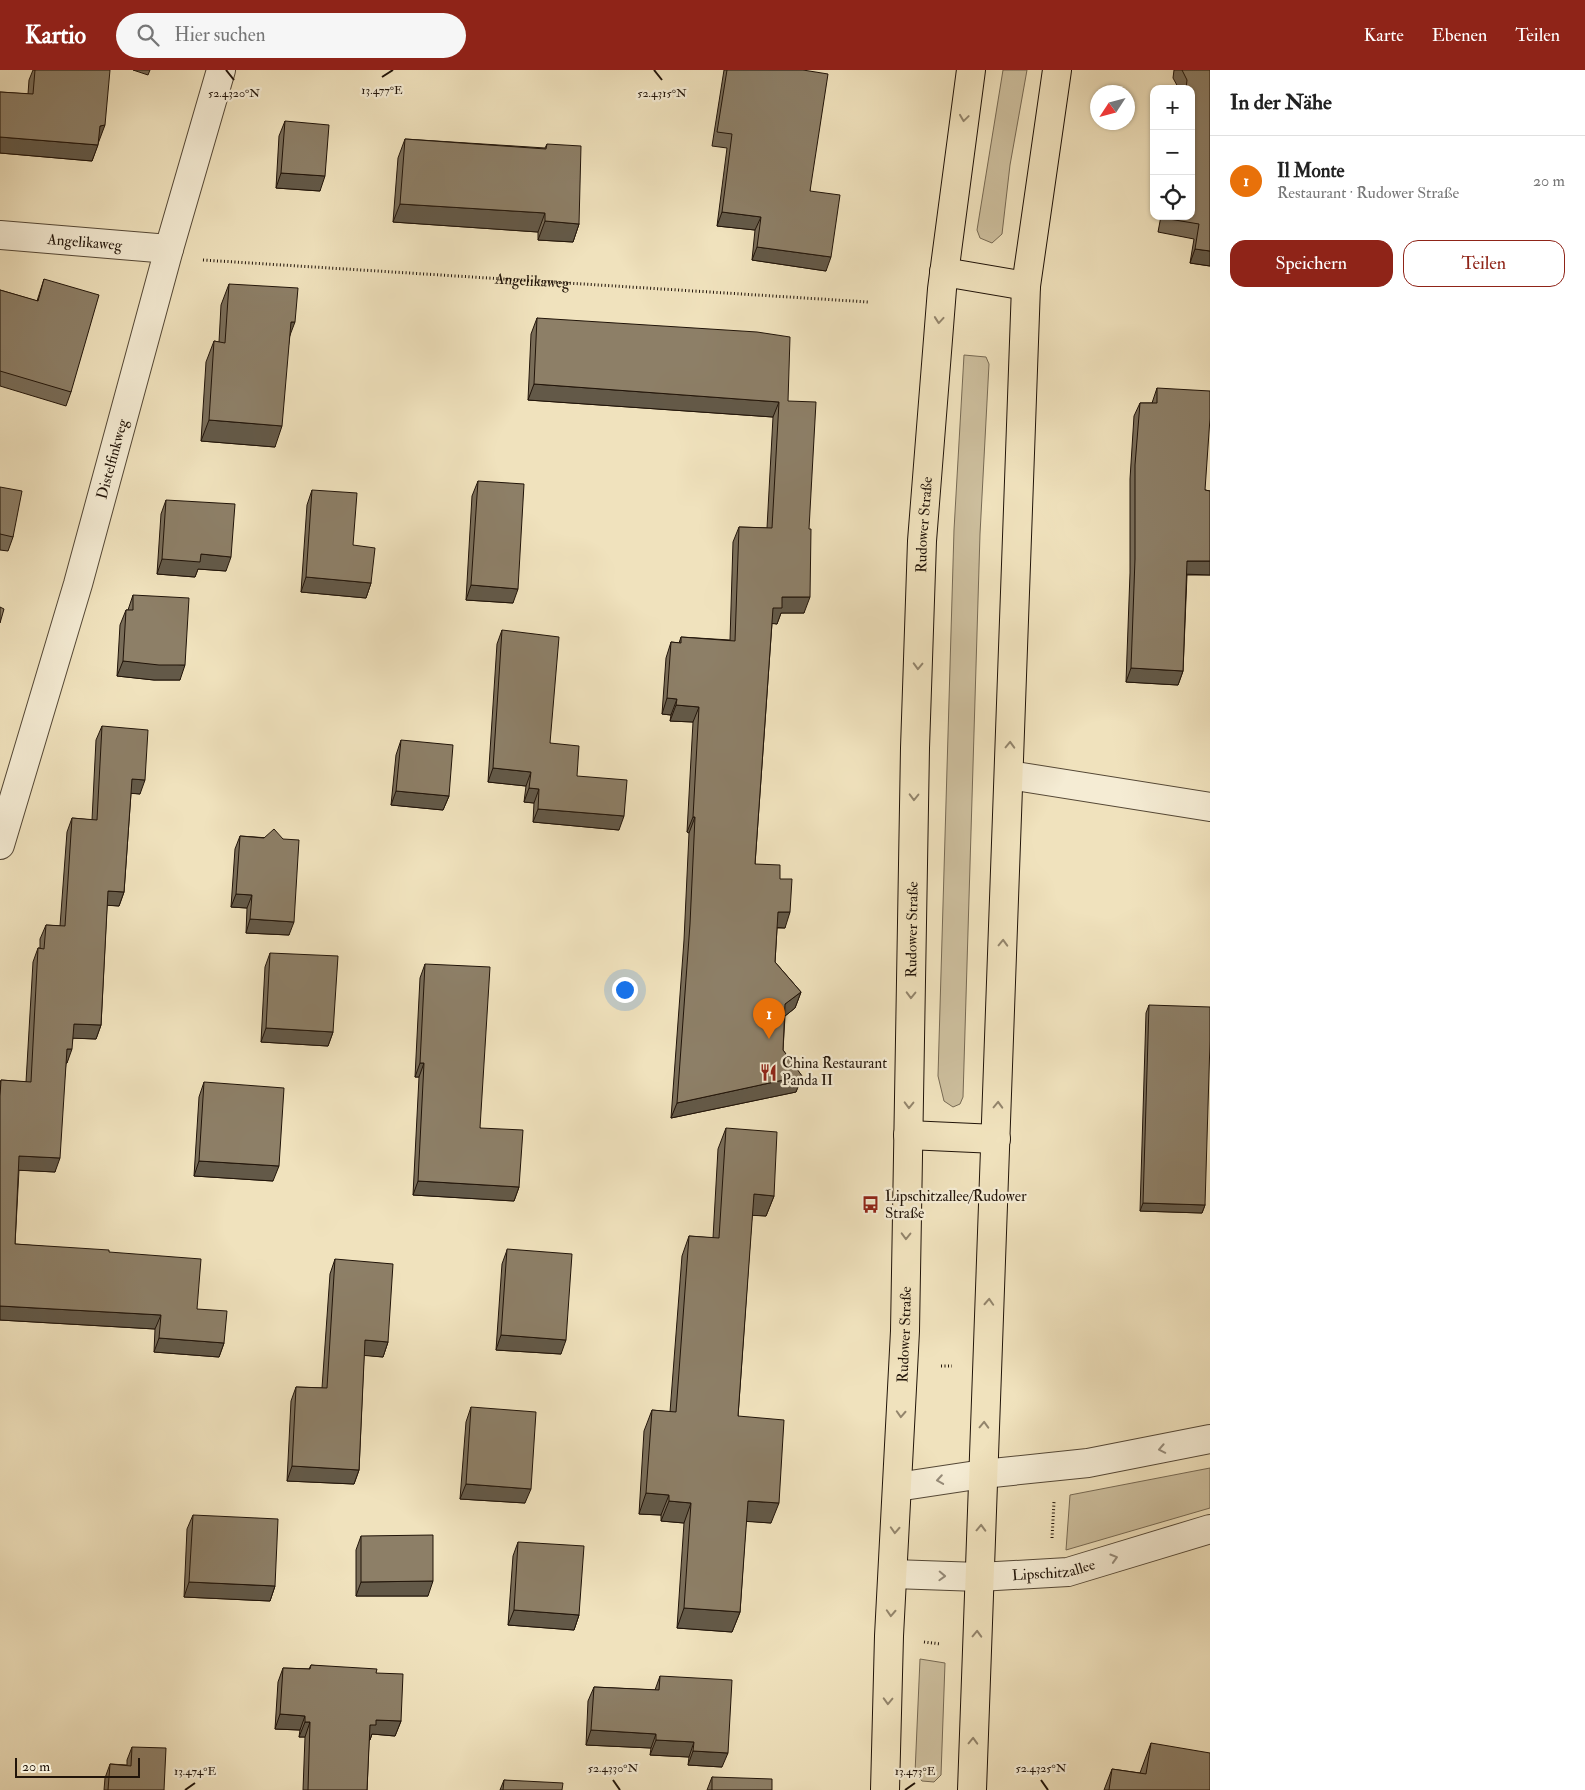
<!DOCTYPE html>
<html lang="de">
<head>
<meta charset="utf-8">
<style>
	:root { --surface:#fff; --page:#f6f6f6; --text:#222; --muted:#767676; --line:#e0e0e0; --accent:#8f2418 }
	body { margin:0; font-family:"IM FELL Double Pica",serif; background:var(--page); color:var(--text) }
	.controls { position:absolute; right:15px; top:15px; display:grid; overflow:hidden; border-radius:10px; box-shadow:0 1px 4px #0004 }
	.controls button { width:45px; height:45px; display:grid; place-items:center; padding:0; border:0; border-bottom:1px solid var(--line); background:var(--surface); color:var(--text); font:25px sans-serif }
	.compass { position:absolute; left:1090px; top:15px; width:45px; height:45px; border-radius:50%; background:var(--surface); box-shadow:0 1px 4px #0004; rotate:234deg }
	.scale { position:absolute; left:15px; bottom:12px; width:125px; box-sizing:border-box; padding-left:5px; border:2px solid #211409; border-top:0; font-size:14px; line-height:18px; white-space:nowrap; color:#211409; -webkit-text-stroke:4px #f5ecd4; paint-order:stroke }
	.you { position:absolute; left:624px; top:919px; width:18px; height:18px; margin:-12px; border:4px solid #fff; border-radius:50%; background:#1a73e8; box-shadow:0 0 0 8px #1a73e833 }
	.badge { display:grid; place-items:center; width:32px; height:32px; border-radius:50%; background:var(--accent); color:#fff; font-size:16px; font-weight:700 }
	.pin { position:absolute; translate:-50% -41px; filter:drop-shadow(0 1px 2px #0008) }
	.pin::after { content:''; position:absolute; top:26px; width:18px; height:15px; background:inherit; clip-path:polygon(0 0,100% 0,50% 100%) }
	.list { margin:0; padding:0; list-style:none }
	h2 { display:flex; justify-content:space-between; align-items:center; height:65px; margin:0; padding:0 20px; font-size:21px }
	h2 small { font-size:16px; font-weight:400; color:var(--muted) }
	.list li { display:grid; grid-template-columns:32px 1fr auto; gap:15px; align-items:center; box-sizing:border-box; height:90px; padding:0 20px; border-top:1px solid var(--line) }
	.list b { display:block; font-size:19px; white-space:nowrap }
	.list p { margin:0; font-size:16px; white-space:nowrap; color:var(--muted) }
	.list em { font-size:16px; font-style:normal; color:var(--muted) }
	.actions { display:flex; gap:10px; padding:15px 20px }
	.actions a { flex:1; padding:11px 0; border:1px solid var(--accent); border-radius:15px; text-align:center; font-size:18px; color:var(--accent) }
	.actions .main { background:var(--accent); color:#fff }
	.icon { flex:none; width:28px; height:28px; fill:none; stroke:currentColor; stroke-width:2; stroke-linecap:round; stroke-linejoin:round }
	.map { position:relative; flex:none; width:1210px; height:1720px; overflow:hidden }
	header { display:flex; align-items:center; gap:30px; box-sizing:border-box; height:70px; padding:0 25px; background:var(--accent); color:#fff }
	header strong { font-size:24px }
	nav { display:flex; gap:28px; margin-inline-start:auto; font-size:18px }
	.search { width:350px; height:45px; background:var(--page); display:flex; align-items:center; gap:12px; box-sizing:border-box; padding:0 18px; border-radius:28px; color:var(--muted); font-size:19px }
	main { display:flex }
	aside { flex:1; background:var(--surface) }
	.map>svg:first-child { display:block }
	.green { fill:#cdbf9e; stroke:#776a54 }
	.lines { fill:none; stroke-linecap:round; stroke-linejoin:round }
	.minor-casing { stroke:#554836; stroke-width:30 }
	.major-casing { stroke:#211409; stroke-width:30 }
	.path { stroke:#211409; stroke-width:3; stroke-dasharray:1 2.5; stroke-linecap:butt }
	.minor { stroke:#f5ecd4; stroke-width:28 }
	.major { stroke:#f0e2bd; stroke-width:28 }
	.wall { fill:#796d59; stroke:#211409 }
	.shaded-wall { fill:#635948; stroke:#211409 }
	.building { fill:#8d7f67; stroke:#211409 }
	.oneway { stroke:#93856c }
	.oneway2 { stroke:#968b79 }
	.ticks { fill:none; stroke:#211409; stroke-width:2 }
	.labels { text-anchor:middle; stroke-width:4.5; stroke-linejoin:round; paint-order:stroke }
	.street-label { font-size:15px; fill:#211409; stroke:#f5ecd4 }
	.poi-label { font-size:15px; fill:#211409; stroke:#f5ecd4; text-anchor:start }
	.ticks-label { font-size:12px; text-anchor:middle; fill:#211409; stroke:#f5ecd4; stroke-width:4.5; stroke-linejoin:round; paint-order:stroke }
</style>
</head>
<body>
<header>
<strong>Kartio</strong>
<div class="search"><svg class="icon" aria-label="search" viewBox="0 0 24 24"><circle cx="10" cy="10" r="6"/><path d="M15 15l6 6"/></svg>Hier suchen</div>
<nav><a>Karte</a><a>Ebenen</a><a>Teilen</a></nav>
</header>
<main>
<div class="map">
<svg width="1210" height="1720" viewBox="0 0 1210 1720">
	<rect width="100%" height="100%" fill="#f0e2bd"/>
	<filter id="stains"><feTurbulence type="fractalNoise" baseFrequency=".004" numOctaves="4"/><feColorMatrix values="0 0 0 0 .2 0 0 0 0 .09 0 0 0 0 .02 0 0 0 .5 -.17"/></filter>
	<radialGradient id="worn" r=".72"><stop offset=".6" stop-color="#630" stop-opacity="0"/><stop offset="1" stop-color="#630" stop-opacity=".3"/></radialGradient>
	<g class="green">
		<polygon points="1003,0 1027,0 1010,95 1002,164 992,173 980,168 977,160"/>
		<polygon points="964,285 986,287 989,294 980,464 963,1027 960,1034 953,1037 944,1031 938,1006 954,460"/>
		<polygon points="1210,1398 1210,1438 1066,1480 1070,1425"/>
		<polygon points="920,1589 945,1593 941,1705 934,1712 922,1711 915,1703"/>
	</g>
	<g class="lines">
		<defs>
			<g id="minor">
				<path id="s2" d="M0,165L169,179"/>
				<polyline points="1009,705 1210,737"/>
				<path id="s3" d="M0,775L78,514L169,179L221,0"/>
				<polyline points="897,1417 983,1404 1088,1393 1210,1369"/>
				<path id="s4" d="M893,1504L979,1507L1068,1502L1210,1459"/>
			</g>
			<g id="major">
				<polyline points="944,202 1026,216"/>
				<polyline points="908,1065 996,1069"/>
				<path id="s5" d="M885,1720L889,1566L905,1261L915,678L922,471L942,219L971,0"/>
				<polyline points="972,1720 1026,216 1057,0"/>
			</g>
		</defs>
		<use href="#minor" class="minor-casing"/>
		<use href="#major" class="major-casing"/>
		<g class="path">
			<path id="s1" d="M203,190L868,232"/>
			<polyline points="941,1296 952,1296"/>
			<polyline points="1052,1468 1054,1432"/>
			<polyline points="924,1572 941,1574"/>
		</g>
		<use href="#minor" class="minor"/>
		<use href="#major" class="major"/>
	</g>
	<g class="wall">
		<polygon points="33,0 35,0 99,71 92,91 0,83 0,22 28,24 29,10"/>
		<polygon points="133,0 150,0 148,5"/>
		<polygon points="724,0 803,0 810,121 826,201 752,190 755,160 717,156 727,78 712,76"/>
		<polygon points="1174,0 1210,0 1210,196 1190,193 1194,169 1158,162 1161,146 1191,146 1191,19 1179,19 1173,8"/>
		<polygon points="285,51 320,121 276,118 279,66"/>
		<polygon points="405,69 545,78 547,74 579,154 573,172 538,170 538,162 393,152 398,88"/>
		<polygon points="44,209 71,322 66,336 0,316 0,220 37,231"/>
		<polygon points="229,214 290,264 275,377 201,371 206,292 214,271 219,272 221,235"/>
		<polygon points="537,248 788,331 804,543 781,543 777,554 772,553 755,794 780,809 785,858 777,858 775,892 801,922 795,938 785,946 783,980 802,1006 796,1022 671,1048 684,870 689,763 687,762 693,652 670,651 671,645 662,644 666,588 671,572 679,573 681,567 730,570 733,472 739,457 767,458 773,347 528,330 531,264"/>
		<polygon points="1157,318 1205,420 1210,421 1210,505 1187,505 1183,601 1178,615 1126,612 1130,503 1130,409 1134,346 1140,333 1152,333"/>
		<polygon points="478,411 513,533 466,530 472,426"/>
		<polygon points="0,417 13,467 8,481 0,480"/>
		<polygon points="312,420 353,475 371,513 366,528 301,522 307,435"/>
		<polygon points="166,430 226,501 198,499 195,507 157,504 161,444"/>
		<polygon points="133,525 180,610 154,610 117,606 120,555 126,540 128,540"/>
		<polygon points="502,560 550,673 619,760 533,752 534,733 524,732 526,716 488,712 497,574"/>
		<polygon points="102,656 140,724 131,723 124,822 119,836 107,835 101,955 96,969 73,968 67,993 66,993 55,1102 19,1100 15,1174 109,1182 197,1239 224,1273 219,1287 154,1282 155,1259 0,1250 0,1013 1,1010 26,1012 33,892 38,878 40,878 40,869 46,855 60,856 67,762 72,748 92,750 96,670"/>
		<polygon points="401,670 449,726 443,740 391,735 396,685"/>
		<polygon points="240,766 283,769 289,865 246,863 247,838 231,837 235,779"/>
		<polygon points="270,883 333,962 328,976 261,972 265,897"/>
		<polygon points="425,894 480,1058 519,1117 514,1131 413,1125 419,1007 415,1007 420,908"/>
		<polygon points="1149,935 1205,1135 1202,1143 1140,1141 1146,943"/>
		<polygon points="204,1012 273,1111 194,1106 199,1027"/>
		<polygon points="726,1058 774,1126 766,1146 752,1145 738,1346 771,1453 746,1451 740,1542 732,1562 677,1558 684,1453 661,1451 661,1445 639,1444 644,1361 652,1340 670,1342 682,1186 689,1166 713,1168 718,1079"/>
		<polygon points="507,1180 561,1284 496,1280 502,1194"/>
		<polygon points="335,1189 388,1272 383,1287 364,1285 359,1400 354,1414 287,1411 291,1331 296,1317 322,1318 330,1204"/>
		<polygon points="471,1337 525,1433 460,1429 466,1352"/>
		<polygon points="193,1445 275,1516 270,1531 184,1527 187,1459"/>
		<polygon points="361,1466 428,1526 356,1526 356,1480"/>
		<polygon points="518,1472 579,1545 574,1560 508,1555 513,1486"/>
		<polygon points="311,1595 376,1603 401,1651 395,1666 372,1664 370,1670 369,1670 367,1720 303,1720 305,1667 299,1667 300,1660 275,1659 278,1612 283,1598 309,1599"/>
		<polygon points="660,1606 722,1697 688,1695 689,1687 650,1685 651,1678 586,1675 588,1631 594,1617 655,1620"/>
		<polygon points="1151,1673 1210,1720 1104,1720 1112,1699 1140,1703"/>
		<polygon points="132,1677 164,1720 104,1720 105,1708 110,1694 127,1695 127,1690"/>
		<polygon points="712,1707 772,1720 707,1720"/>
		<polygon points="504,1710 562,1720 500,1720"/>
	</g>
	<g class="shaded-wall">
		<polygon points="105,55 99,71 94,72 100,56"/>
		<polygon points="0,67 98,75 92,91 0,83"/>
		<polygon points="281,103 325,106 320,121 276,118"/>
		<polygon points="400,134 545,143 538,162 393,152"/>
		<polygon points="722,142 761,147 755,160 717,156"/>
		<polygon points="545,151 579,154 573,172 538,170"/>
		<polygon points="757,177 831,187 826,201 752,190"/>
		<polygon points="1195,179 1210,181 1210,196 1190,193"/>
		<polygon points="291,252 295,252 287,273"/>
		<polygon points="534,314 779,332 773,347 528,330"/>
		<polygon points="209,350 282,356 275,377 201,371"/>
		<polygon points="201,484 231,487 226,501 198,499 195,507 157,504 162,489"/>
		<polygon points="1187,491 1210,491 1210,505 1182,504"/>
		<polygon points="306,507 371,513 366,528 301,522"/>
		<polygon points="471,515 518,519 513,533 466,530"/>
		<polygon points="782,527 810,527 804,543 781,543 777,554 767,553 773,538"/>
		<polygon points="123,591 185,595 180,610 154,610 117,606"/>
		<polygon points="1131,598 1183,601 1178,615 1126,612"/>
		<polygon points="667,628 677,629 671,645 662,644"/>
		<polygon points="676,635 699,637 693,652 670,651"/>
		<polygon points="493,698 531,702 526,716 488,712"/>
		<polygon points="132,709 145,710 140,724 127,723"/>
		<polygon points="529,718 539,719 534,733 524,732"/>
		<polygon points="396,721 449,726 443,740 391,735"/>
		<polygon points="538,739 624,746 619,760 533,752"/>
		<polygon points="693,747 695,747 689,763 687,762"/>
		<polygon points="108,821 124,822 119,836 103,835"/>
		<polygon points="236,824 252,825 247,838 231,837"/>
		<polygon points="778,842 790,842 785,858 772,857"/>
		<polygon points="250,849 294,852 289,865 246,863"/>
		<polygon points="801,922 795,938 780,950 785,934"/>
		<polygon points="74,954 101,955 96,969 69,968"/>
		<polygon points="266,958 333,962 328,976 261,972"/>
		<polygon points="67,979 72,979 67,993 62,993"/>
		<polygon points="420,993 424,993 419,1007 415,1007"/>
		<polygon points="802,1006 796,1022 671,1048 677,1033"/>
		<polygon points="19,1086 60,1088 55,1102 14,1100"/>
		<polygon points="199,1091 279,1096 273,1111 194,1106"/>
		<polygon points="418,1111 519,1117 514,1131 413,1125"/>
		<polygon points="754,1124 774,1126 766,1146 746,1145"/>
		<polygon points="1143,1133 1205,1135 1202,1143 1140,1141"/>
		<polygon points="0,1236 161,1245 155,1259 0,1250"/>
		<polygon points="501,1265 566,1270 561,1284 496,1280"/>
		<polygon points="159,1268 224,1273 219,1287 154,1282"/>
		<polygon points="365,1270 388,1272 383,1287 359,1285"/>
		<polygon points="292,1396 359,1400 354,1414 287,1411"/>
		<polygon points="466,1414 531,1419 525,1433 460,1429"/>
		<polygon points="646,1423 669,1425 661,1445 639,1444"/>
		<polygon points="669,1431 691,1433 684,1453 661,1451"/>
		<polygon points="748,1431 779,1433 771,1453 740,1451"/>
		<polygon points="433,1511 428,1526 356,1526 361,1512"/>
		<polygon points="189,1512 275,1516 270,1531 184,1527"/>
		<polygon points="684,1538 740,1542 732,1562 677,1558"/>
		<polygon points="514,1540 579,1545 574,1560 508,1555"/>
		<polygon points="280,1644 305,1646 300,1660 275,1659"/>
		<polygon points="376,1650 401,1651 395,1666 372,1664 370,1670 364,1670 370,1655"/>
		<polygon points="305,1652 310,1652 305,1667 299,1667"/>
		<polygon points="591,1660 656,1664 651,1678 586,1675"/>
		<polygon points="656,1670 694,1672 689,1687 650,1685"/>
		<polygon points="693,1681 728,1683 722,1697 688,1695"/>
	</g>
	<g class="building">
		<polygon points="35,0 110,0 105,55 100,56 98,75 0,67 0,22 33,24"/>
		<polygon points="727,0 803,0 828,4 810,121 840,125 831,187 757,177 761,147 722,142 732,64 717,62"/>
		<polygon points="1182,0 1210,0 1210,181 1195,179 1199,154 1163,148 1164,146 1191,146 1191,19 1186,19 1187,10"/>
		<polygon points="285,51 329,55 325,106 281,103"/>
		<polygon points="405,69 546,79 547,74 581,76 579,154 545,151 545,143 400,134"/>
		<polygon points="44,209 99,225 71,322 0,301 0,220 38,231"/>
		<polygon points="229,214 298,218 295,252 291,252 282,356 209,350 214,271 225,273"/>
		<polygon points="537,248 757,262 790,267 788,331 816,332 809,459 811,459 810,527 782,527 782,538 773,538 755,794 780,795 780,809 792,809 790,842 778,842 775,892 801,922 785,934 783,980 802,1006 677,1033 690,854 695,747 693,747 699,637 676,635 677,629 667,628 671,572 681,573 681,567 735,571 739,457 772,458 779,332 534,314"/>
		<polygon points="1157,318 1210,321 1210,348 1205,420 1210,421 1210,491 1187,491 1183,601 1131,598 1135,489 1135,395 1140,333 1157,333"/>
		<polygon points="478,411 524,414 518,519 471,515"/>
		<polygon points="0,417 22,421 13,467 0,464"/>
		<polygon points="312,420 357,423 353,475 375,478 371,513 306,507"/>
		<polygon points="166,430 235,434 231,487 201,484 200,492 162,489"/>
		<polygon points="133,525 189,528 185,595 159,595 123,591 126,540 133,540"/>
		<polygon points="0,537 4,539 0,553"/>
		<polygon points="502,560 559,567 550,673 579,676 577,706 627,710 624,746 538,739 539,719 529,718 531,702 493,698"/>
		<polygon points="102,656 148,660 145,710 132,709 124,822 108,821 101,955 74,954 72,979 67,979 60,1088 19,1086 15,1174 109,1180 109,1182 201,1189 197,1239 227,1241 224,1273 159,1268 161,1245 0,1236 0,1026 1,1010 31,1012 38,878 44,879 46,855 65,856 72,748 97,750"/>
		<polygon points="401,670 453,675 449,726 396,721"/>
		<polygon points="274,759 283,769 299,770 294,852 250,849 252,825 236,824 240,766 264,768"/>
		<polygon points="270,883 338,886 333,962 266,958"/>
		<polygon points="425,894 490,897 480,1058 523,1060 519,1117 418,1111 424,993 420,993"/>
		<polygon points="1149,935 1210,937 1210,971 1205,1135 1143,1133"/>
		<polygon points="204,1012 284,1018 279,1096 199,1091"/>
		<polygon points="726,1058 777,1062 774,1126 754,1124 738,1346 784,1350 779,1433 748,1431 740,1542 684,1538 691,1433 669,1431 669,1425 646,1423 652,1340 676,1342 689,1166 719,1168"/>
		<polygon points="507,1179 572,1184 566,1270 501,1265"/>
		<polygon points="335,1189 393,1194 388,1272 365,1270 359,1400 292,1396 296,1317 327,1318"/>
		<polygon points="471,1337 536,1342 531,1419 466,1414"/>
		<polygon points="193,1445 278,1449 275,1516 189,1512"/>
		<polygon points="433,1465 433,1511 361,1512 361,1466"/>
		<polygon points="518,1472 584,1476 579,1545 514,1540"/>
		<polygon points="311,1595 377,1599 376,1603 403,1604 401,1651 376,1650 376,1655 370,1655 367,1720 308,1720 310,1652 305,1652 305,1646 280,1644 283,1598 310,1599"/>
		<polygon points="660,1606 732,1610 728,1683 693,1681 694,1672 656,1670 656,1664 591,1660 594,1617 659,1620"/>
		<polygon points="1151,1673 1210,1683 1210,1720 1109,1720 1112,1699 1146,1704"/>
		<polygon points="132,1677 166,1678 164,1720 108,1720 110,1694 131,1696"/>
		<polygon points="712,1707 772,1709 772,1720 712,1720"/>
		<polygon points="504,1710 563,1713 562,1720 503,1720"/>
	</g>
	<defs><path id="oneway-chevron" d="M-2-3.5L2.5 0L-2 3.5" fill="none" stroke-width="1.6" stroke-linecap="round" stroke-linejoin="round" transform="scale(1.25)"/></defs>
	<g class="oneway">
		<use href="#oneway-chevron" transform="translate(964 48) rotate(98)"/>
		<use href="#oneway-chevron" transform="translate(939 250) rotate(95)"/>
		<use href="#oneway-chevron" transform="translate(918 596) rotate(92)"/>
		<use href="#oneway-chevron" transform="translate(1010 675) rotate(-88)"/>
		<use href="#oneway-chevron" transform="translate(914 727) rotate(91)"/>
		<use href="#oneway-chevron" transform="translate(1003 873) rotate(-88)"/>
		<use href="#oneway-chevron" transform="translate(911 925) rotate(91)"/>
		<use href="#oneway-chevron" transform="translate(909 1035) rotate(91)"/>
		<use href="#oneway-chevron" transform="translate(998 1035) rotate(-88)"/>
		<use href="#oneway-chevron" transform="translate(906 1166) rotate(91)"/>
		<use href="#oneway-chevron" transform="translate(989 1232) rotate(-87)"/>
		<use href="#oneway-chevron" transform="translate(901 1344) rotate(93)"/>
		<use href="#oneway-chevron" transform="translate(984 1355) rotate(-88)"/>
		<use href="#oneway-chevron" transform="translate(981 1458) rotate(-88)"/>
		<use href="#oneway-chevron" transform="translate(895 1460) rotate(93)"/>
		<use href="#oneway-chevron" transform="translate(891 1543) rotate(93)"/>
		<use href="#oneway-chevron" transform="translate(977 1564) rotate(-88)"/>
		<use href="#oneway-chevron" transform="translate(888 1631) rotate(92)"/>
		<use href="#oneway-chevron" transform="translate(973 1671) rotate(-88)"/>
	</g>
	<g class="oneway2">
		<use href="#oneway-chevron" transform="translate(1162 1379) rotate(169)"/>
		<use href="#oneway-chevron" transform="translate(940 1410) rotate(171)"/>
		<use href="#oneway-chevron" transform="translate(1114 1488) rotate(-17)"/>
		<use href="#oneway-chevron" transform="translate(942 1506) rotate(2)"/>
	</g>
	<path class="ticks" d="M226,0L234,10M654,0L662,10M382,7L393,0M613,1710L620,1720M1041,1710L1048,1720M185,1720L195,1713M905,1720L915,1713"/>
	<defs>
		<symbol id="restaurant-bare" viewBox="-9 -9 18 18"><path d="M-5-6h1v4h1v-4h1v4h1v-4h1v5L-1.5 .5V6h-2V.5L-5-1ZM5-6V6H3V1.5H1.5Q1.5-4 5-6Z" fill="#8f2418" stroke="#f5ecd4" stroke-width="2.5" paint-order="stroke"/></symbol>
		<symbol id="bus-bare" viewBox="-9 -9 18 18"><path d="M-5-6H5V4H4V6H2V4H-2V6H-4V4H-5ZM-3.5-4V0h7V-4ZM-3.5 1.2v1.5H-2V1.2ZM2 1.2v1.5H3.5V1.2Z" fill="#8f2418" stroke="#f5ecd4" stroke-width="2.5" paint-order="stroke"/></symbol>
	</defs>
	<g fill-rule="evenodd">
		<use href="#restaurant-bare" x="756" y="990" width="25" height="25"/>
		<use href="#bus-bare" x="858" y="1122" width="25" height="25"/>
	</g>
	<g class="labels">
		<g class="street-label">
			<text dy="5" stroke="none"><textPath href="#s2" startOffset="85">Angelikaweg</textPath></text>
			<text dy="5" stroke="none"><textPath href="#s1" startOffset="330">Angelikaweg</textPath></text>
			<text dy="5" stroke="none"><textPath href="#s3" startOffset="402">Distelfinkweg</textPath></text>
			<text dy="5" stroke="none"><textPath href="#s5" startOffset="1266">Rudower Straße</textPath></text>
			<text dy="5" stroke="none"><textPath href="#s5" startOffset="861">Rudower Straße</textPath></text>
			<text dy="5" stroke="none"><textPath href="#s5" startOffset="456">Rudower Straße</textPath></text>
			<text dy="5" stroke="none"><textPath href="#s4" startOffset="161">Lipschitzallee</textPath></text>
		</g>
		<g class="poi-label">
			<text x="782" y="998">China Restaurant<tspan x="782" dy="17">Panda II</tspan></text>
			<text x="885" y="1131">Lipschitzallee/Rudower<tspan x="885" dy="17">Straße</tspan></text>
		</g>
	</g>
	<g class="ticks-label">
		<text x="382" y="24">13.477°E</text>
		<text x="234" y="27">52.4320°N</text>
		<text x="662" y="27">52.4315°N</text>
		<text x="613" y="1702">52.4330°N</text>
		<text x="1041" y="1702">52.4325°N</text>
		<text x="195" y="1705">13.474°E</text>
		<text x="915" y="1705">13.473°E</text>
	</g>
	<rect width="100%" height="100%" filter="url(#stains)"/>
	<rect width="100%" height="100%" fill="url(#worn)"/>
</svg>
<div class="controls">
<button>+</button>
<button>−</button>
<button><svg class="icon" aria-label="locate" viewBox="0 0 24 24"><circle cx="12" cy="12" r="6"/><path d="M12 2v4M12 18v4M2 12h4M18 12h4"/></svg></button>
</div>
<svg class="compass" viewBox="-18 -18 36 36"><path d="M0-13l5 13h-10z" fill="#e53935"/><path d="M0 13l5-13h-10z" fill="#767676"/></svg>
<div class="scale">20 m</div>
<div class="you"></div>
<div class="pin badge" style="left:769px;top:969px;background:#e8710a">1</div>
</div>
<aside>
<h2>In der Nähe<small></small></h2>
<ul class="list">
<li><span class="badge" style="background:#e8710a">1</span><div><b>Il Monte</b><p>Restaurant · Rudower Straße</p></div><em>20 m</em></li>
</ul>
<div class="actions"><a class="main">Speichern</a><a>Teilen</a></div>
</aside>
</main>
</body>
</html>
